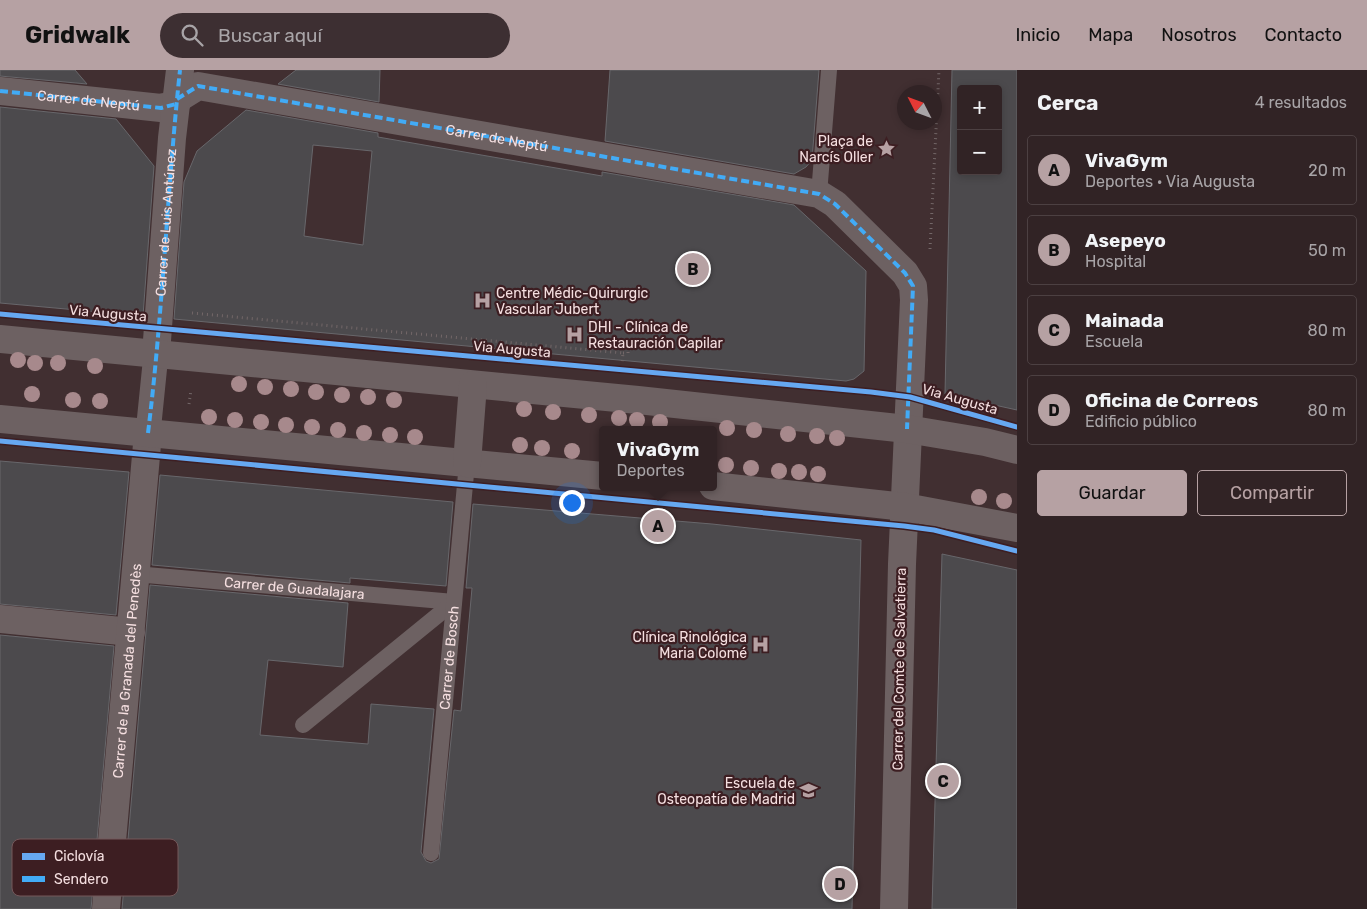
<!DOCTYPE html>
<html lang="es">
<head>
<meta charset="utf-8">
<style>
	:root { --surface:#312325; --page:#3d2f32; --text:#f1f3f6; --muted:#a8a4a7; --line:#4c4042; --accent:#b6a1a3 }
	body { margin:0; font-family:Rubik,sans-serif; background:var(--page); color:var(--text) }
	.controls { position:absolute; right:15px; top:15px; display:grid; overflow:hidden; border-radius:5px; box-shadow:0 2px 8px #0003 }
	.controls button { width:45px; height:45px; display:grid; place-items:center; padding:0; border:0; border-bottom:1px solid var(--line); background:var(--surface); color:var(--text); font:25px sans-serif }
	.compass { position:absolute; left:897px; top:15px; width:45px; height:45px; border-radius:50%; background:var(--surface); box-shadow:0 2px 8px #0003; rotate:312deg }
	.you { position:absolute; left:571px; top:432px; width:18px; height:18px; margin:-12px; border:4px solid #fff; border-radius:50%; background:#1a73e8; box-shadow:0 0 0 8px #1a73e833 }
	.badge { display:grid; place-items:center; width:32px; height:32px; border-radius:50%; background:var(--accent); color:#111; font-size:16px; font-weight:700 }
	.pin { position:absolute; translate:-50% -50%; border:2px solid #fff; box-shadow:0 1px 5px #0006 }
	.popup { position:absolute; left:599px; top:356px; width:118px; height:65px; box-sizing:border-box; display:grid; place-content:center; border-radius:5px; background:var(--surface); filter:drop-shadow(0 1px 4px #0005); font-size:16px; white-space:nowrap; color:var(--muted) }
	.popup b { font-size:19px; color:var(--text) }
	.popup::after { content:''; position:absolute; left:50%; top:100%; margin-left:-10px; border:10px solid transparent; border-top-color:var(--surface) }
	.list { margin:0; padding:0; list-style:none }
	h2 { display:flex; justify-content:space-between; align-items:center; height:65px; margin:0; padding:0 20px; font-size:21px }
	h2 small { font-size:16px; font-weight:400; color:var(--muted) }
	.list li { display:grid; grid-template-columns:32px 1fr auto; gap:15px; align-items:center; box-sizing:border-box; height:70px; margin:0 10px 10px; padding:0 10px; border:1px solid var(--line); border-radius:5px }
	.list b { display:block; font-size:19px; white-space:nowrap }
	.list p { margin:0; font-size:16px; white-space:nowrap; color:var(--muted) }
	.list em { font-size:16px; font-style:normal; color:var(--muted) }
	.actions { display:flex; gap:10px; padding:15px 20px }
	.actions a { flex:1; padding:11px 0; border:1px solid var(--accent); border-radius:5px; text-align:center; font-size:18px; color:var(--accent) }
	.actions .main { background:var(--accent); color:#111 }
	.icon { flex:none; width:28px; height:28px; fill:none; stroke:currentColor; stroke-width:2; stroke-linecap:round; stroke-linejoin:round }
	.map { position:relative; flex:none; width:1017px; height:839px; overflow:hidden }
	header { display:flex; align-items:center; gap:30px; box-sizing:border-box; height:70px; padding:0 25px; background:var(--accent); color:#111 }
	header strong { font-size:24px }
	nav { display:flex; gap:28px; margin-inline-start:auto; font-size:18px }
	.search { width:350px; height:45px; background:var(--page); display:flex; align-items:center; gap:12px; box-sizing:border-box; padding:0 18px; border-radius:28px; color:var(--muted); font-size:19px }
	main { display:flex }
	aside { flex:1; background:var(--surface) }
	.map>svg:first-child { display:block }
	.building { fill:#4c4a4d; stroke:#68676b; fill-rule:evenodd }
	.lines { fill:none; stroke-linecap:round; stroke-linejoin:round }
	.path { stroke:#736768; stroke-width:3; stroke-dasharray:1 4; stroke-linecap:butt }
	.service { stroke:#6d6162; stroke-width:16 }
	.pedestrian { stroke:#6d6162; stroke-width:25 }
	.minor { stroke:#6d6162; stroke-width:28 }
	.secondary { stroke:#6d6162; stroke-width:28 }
	.quiet { stroke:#42abf6; stroke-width:4; stroke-dasharray:8 4; stroke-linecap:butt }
	.cycleway-casing { stroke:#3d1e22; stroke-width:8 }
	.cycleway { stroke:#66a8f1; stroke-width:5 }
	.tree { fill:#a7898c }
	.labels { text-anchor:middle; stroke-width:4.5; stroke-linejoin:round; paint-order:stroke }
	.street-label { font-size:14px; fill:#f5dfe0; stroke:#3d1e22 }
	.poi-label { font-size:14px; fill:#f5dfe0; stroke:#3d1e22; text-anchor:end }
	.key { fill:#3d1e22; stroke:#74585b; stroke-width:1 }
	.key-label { font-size:14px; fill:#f5dfe0 }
</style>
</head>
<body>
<header>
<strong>Gridwalk</strong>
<div class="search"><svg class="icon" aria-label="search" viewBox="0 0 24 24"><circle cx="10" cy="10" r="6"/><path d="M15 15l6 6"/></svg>Buscar aquí</div>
<nav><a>Inicio</a><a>Mapa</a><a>Nosotros</a><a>Contacto</a></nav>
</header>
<main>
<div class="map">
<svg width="1017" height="839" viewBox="0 0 1017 839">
	<rect width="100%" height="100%" fill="#412f31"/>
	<g class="building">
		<polygon points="0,0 75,0 87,14 0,6"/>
		<polygon points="296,0 380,0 379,32 278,14"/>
		<polygon points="610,0 819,0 812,90 806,97 794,104 605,71"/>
		<path d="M952,0H1017V340L945,324ZM961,19H998V101H961Z"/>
		<polygon points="0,37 116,49 154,96 143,246 0,233"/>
		<path d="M246,40L378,63V67L602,106V102L794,135L866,201L864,301L854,309L846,311L174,249L184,112L197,81ZM313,75L372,81L363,175L304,166Z"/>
		<polygon points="0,391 129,402 116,545 0,534"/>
		<polygon points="160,405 453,432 446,516 350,508 350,513 152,495"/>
		<polygon points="473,434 712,454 861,470 852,839 122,839 150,515 348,533 343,597 268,590 260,665 368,674 371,634 434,639 421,782 426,791 431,793 439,789 454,640 461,641 472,518 466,518"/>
		<polygon points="942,484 1017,500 1017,839 932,839"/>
		<polygon points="0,565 114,576 91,839 0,839"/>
	</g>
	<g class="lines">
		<g class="path">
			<polyline points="930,179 939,0"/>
			<polyline points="192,243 623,283 622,294"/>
			<polyline points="623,283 628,283 628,277"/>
			<polyline points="189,334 191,320"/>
		</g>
		<g class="service">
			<polyline points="819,124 829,0"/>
			<path id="s1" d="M135,504L454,532"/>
			<polyline points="303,655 454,532"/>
			<path id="s2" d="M431,783L467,393"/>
		</g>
		<polyline class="pedestrian" points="148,363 156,284"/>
		<g class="minor">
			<polyline points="0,21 161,38 176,34"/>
			<polyline points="177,29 198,16 819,124 835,134 905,203 913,216 914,230 902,494 894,839"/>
			<path id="s3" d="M156,284L172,68L180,0"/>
			<polyline points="0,549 131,562"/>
			<path id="s4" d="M106,839L148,363"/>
		</g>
		<g class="secondary">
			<polyline points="0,269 638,330 907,359 985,372 1017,380"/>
			<polyline points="0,349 603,406"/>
			<polyline points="467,393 473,315"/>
			<polyline points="713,416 905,437 1017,458"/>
		</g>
		<g class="quiet">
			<path id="s5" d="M0,21L161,38L176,34"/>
			<path id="s6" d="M177,29L198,16L819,124L835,134L905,203L913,216L907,359"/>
			<path d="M148,363C163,242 167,121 180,0"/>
		</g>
		<defs>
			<g id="cycleway">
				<polyline points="0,244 871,322 910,327 1017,357"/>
				<polyline points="0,371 904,456 934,460 1017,481"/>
			</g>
		</defs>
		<use href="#cycleway" class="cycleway-casing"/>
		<use href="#cycleway" class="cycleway"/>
	</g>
	<g class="tree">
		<circle cx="18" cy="290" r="8"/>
		<circle cx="35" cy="293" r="8"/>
		<circle cx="58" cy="293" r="8"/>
		<circle cx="95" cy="296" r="8"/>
		<circle cx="239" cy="314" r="8"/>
		<circle cx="265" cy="317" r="8"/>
		<circle cx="291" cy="319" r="8"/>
		<circle cx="316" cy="322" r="8"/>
		<circle cx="32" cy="324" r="8"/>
		<circle cx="342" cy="325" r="8"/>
		<circle cx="368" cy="327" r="8"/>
		<circle cx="73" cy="330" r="8"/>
		<circle cx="394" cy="330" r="8"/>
		<circle cx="100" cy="331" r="8"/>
		<circle cx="524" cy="339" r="8"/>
		<circle cx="553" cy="342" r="8"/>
		<circle cx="589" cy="345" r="8"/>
		<circle cx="209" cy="347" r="8"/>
		<circle cx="619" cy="348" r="8"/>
		<circle cx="235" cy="350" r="8"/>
		<circle cx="637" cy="350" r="8"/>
		<circle cx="261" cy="352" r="8"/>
		<circle cx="660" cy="352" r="8"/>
		<circle cx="286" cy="355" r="8"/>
		<circle cx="312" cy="357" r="8"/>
		<circle cx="727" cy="358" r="8"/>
		<circle cx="338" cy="360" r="8"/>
		<circle cx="754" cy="360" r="8"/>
		<circle cx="364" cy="363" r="8"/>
		<circle cx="788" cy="364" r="8"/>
		<circle cx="390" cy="365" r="8"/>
		<circle cx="817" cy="366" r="8"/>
		<circle cx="415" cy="367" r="8"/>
		<circle cx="837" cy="368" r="8"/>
		<circle cx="520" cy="375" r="8"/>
		<circle cx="542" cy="378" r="8"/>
		<circle cx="572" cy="381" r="8"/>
		<circle cx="726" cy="395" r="8"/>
		<circle cx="751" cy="398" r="8"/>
		<circle cx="779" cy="401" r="8"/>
		<circle cx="799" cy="402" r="8"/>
		<circle cx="818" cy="404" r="8"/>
		<circle cx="979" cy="427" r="8"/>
		<circle cx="1004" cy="431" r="8"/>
	</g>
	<defs>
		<symbol id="sight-bare" viewBox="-9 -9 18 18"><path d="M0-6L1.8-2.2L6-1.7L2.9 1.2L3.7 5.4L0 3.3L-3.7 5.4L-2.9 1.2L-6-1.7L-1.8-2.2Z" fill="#b6a1a3" stroke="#3d1e22" stroke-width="2.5" paint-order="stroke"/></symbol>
		<symbol id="hospital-bare" viewBox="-9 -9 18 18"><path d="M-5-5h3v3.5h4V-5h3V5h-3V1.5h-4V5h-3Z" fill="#b6a1a3" stroke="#3d1e22" stroke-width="2.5" paint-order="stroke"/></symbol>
		<symbol id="university-bare" viewBox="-9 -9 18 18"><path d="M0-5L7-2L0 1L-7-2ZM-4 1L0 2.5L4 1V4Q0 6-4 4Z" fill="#b6a1a3" stroke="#3d1e22" stroke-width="2.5" paint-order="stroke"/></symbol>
	</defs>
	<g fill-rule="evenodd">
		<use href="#sight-bare" x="874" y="66" width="25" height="25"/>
		<use href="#hospital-bare" x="470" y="218" width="25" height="25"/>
		<use href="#hospital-bare" x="562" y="252" width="25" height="25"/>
		<use href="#hospital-bare" x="748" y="562" width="25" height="25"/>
		<use href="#university-bare" x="796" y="708" width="25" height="25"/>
	</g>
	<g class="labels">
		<g class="street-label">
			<text dy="5" stroke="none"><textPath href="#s5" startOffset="89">Carrer de Neptú</textPath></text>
			<text dy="5" stroke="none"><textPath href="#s6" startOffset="328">Carrer de Neptú</textPath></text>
			<text dy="5" stroke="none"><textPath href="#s3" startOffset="132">Carrer de Luis Antúnez</textPath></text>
			<text transform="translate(108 243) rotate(5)" y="5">Via Augusta</text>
			<text transform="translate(512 279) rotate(5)" y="5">Via Augusta</text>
			<text transform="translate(960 329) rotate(16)" y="5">Via Augusta</text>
			<text dy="5" stroke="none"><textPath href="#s1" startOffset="160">Carrer de Guadalajara</textPath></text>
			<text dy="5" stroke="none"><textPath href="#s2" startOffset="196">Carrer de Bosch</textPath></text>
			<text transform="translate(899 599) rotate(-89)" y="5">Carrer del Comte de Salvatierra</text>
			<text dy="5" stroke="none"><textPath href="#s4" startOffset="239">Carrer de la Granada del Penedès</textPath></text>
		</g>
		<g class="poi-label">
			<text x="873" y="76">Plaça de<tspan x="873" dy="16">Narcís Oller</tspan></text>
			<text x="496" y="228" text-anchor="start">Centre Médic-Quirurgic<tspan x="496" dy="16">Vascular Jubert</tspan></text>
			<text x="588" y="262" text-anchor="start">DHI - Clínica de<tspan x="588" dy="16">Restauración Capilar</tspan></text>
			<text x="747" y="572">Clínica Rinológica<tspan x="747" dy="16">Maria Colomé</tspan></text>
			<text x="795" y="718">Escuela de<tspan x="795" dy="16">Osteopatía de Madrid</tspan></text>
		</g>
	</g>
	<rect x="12" y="769" width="166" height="57" rx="8" class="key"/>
	<rect x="22" y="783" width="23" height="7" fill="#66a8f1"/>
	<rect x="22" y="806" width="23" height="6" fill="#42abf6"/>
	<g class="key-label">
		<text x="54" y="791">Ciclovía</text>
		<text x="54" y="814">Sendero</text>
	</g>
</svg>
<div class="controls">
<button>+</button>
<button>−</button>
</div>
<svg class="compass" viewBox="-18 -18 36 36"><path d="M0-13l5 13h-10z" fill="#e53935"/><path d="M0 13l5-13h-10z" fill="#a8a4a7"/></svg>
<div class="you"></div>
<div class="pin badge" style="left:658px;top:456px">A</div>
<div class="popup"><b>VivaGym</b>Deportes</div>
<div class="pin badge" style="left:693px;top:199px">B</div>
<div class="pin badge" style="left:943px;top:711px">C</div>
<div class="pin badge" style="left:840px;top:814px">D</div>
</div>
<aside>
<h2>Cerca<small>4 resultados</small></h2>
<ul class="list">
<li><span class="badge">A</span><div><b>VivaGym</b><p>Deportes · Via Augusta</p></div><em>20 m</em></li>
<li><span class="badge">B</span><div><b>Asepeyo</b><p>Hospital</p></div><em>50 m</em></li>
<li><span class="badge">C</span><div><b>Mainada</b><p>Escuela</p></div><em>80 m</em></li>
<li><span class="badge">D</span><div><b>Oficina de Correos</b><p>Edificio público</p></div><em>80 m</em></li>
</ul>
<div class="actions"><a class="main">Guardar</a><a>Compartir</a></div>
</aside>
</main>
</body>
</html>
